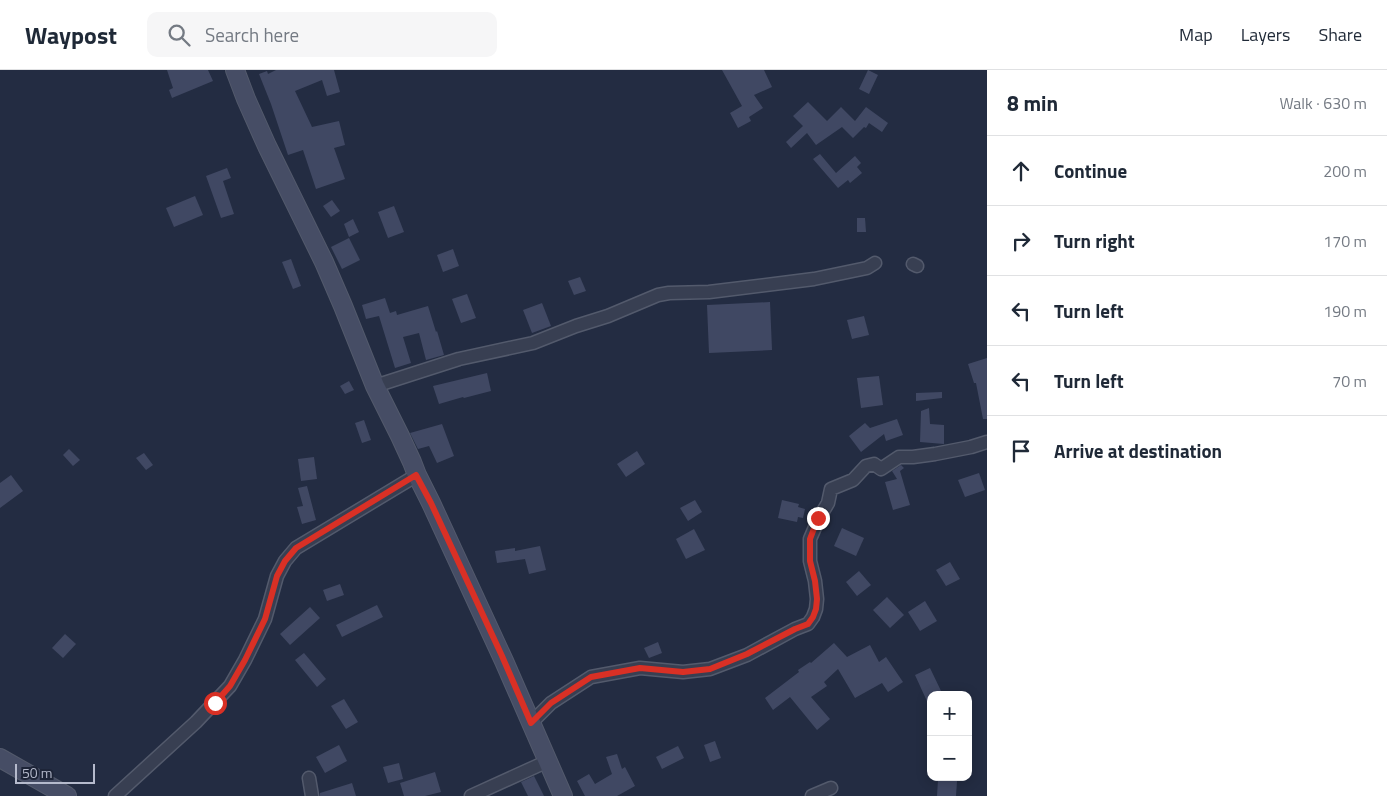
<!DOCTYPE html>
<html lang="en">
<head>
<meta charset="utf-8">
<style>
	:root { --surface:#fff; --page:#f6f6f7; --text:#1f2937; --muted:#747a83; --line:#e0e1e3 }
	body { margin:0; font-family:"Titillium Web",sans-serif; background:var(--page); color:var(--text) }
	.controls { position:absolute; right:15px; bottom:15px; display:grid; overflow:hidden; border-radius:10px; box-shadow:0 2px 12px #0003 }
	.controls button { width:45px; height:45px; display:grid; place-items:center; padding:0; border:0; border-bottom:1px solid var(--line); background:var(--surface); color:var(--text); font:25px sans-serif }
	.scale { position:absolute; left:15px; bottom:12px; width:80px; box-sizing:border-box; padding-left:5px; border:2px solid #b5bacc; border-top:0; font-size:14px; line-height:18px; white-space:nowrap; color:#b5bacc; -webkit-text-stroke:4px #1d2437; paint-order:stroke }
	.stop { position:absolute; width:15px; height:15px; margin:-11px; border:4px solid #d93025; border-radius:50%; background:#fff }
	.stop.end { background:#d93025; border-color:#fff; box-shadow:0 1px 5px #0008 }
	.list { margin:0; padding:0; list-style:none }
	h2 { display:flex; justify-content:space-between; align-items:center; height:65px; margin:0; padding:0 20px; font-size:21px }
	h2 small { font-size:16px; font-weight:400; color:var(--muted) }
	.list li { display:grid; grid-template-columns:32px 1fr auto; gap:15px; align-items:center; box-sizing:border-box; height:70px; padding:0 20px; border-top:1px solid var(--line) }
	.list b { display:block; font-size:19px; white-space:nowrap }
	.list em { font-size:16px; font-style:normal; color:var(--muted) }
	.icon { flex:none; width:28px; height:28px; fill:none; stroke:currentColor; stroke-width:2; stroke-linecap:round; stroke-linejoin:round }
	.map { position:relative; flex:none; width:987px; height:726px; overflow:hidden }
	header { display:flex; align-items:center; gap:30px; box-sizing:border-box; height:70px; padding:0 25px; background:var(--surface); border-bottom:1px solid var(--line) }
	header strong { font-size:24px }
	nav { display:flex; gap:28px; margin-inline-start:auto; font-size:18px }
	.search { width:350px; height:45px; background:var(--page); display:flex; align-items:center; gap:12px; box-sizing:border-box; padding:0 18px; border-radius:10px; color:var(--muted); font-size:19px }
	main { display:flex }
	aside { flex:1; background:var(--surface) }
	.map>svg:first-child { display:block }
	.building { fill:#404863 }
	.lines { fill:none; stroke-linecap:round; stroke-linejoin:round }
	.street-casing { stroke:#535a6c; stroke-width:15 }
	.secondary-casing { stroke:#535a6c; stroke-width:20 }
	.street { stroke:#383f52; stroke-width:12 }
	.secondary { stroke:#464d65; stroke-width:18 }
	.route { stroke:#d93025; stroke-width:6 }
</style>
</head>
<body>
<header>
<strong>Waypost</strong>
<div class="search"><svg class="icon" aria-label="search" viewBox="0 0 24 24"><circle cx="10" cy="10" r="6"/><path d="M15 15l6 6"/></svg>Search here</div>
<nav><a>Map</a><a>Layers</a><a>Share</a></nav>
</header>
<main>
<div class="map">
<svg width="987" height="726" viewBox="0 0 987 726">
	<rect width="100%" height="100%" fill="#232c42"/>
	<g class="building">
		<polygon points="167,0 208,0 213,11 172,28 169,20 173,18"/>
		<polygon points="276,0 334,0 340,22 327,26 322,10 295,21 312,57 339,51 345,75 334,78 345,109 316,119 303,80 288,85 271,34 259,4 267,1 268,4"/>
		<polygon points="722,0 764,0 772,17 754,25 763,38 749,47 751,51 738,58 730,43 742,36"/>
		<polygon points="868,0 878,5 869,24 859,19"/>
		<polygon points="808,32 827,51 841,37 855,51 866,37 888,53 882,62 869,53 866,58 864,57 853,68 842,57 816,75 807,63 791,78 786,72 803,56 793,46"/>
		<polygon points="820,84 836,103 855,86 861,93 857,97 862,103 850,113 848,110 838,118 813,89"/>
		<polygon points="227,98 231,108 223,111 234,144 221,148 206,106"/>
		<polygon points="195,126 203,145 174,157 166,138"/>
		<polygon points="332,130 340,141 331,147 323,136"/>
		<polygon points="394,136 404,162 388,168 378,142"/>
		<polygon points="857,148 865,148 866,162 857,162"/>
		<polygon points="353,149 359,162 349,167 344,154"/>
		<polygon points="349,168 360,190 342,199 331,177"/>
		<polygon points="453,179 459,196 443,202 437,185"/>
		<polygon points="291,189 301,216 293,219 282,192"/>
		<polygon points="580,207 586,221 574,225 568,211"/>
		<polygon points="467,224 476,248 461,253 452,229"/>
		<polygon points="385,228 390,243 396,241 397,245 428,236 436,262 437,261 444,285 426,290 419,263 403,267 411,293 395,298 379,246 366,249 362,235"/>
		<polygon points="770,232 772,280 709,283 707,235"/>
		<polygon points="542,233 551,256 532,263 523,240"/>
		<polygon points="864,246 869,265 852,269 847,250"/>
		<polygon points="987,288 987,349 983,349 976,313 974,313 968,294"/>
		<polygon points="487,303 491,321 464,328 463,327 439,334 433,316"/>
		<polygon points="879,306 883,335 861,338 857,308"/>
		<polygon points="349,311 354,320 345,324 340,316"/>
		<polygon points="942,322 942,328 916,331 916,323"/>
		<polygon points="929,338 930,354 944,355 944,374 920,372 921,341"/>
		<polygon points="897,349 903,365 886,371 884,364 861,382 849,366 865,353 870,358"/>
		<polygon points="364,350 371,370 362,373 355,353"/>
		<polygon points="442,354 454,386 437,393 429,376 418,379 410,363"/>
		<polygon points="69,379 80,390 73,396 63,385"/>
		<polygon points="637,381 645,394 626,407 617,394"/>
		<polygon points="144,383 153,395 146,400 136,388"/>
		<polygon points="314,387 317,409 301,411 298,389"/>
		<polygon points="901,395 904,398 900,401 910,435 893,440 885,412 897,409 892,401"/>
		<polygon points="979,403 985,420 965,427 958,410"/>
		<polygon points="11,405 23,421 0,438 0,413"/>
		<polygon points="307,416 316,450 302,454 297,437 303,436 298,418"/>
		<polygon points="695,430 702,442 688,451 680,438"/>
		<polygon points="782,430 799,434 798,437 805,439 803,448 798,447 797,452 778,448"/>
		<polygon points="842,458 864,468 856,486 834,476"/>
		<polygon points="694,459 705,480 686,489 676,469"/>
		<polygon points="540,476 546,500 529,504 525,489 497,493 495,481 515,478 515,481"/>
		<polygon points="950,492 960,509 946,516 936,500"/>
		<polygon points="859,501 871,515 857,526 846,512"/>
		<polygon points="340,514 344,525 327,531 323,520"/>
		<polygon points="887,527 904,545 890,558 873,540"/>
		<polygon points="925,531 937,551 920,561 908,542"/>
		<polygon points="377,535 383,547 342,567 336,555"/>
		<polygon points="310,537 320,548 290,575 280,564"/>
		<polygon points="65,564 76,574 63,588 52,578"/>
		<polygon points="658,572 662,583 649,588 644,578"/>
		<polygon points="834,573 847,587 870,575 879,592 886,587 903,612 888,622 882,613 855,628 838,599 824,612 827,616 811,627 830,649 817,660 790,627 773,640 765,628 799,602 798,600 810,592 811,593"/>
		<polygon points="304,583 326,609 317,617 295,590"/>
		<polygon points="930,598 943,625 931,625 931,640 915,605"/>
		<polygon points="344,629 358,652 346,659 331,636"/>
		<polygon points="715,671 721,688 710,692 704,675"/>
		<polygon points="339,675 347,691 325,703 316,687"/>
		<polygon points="678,676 684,688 662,699 656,687"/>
		<polygon points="617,684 622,699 625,697 635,716 617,726 585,726 577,711 589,704 595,714 612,704 606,687"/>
		<polygon points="399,693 403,709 388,713 383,697"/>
		<polygon points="435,702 441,722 425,726 404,726 400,713"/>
		<polygon points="534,706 544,726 528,726 521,712"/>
		<polygon points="938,710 957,711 956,726 937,726"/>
		<polygon points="352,713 356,726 320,726 320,723"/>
	</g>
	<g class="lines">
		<defs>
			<g id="street">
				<polyline points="913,194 917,196"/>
				<polyline points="375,316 459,289 533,273 576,256 608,246 658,225 669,223 709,222 814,209 867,198 875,193"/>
				<polyline points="531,653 551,633 591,607 640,598 683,602 710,599 747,585 795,559 808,554 813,547 816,539 817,529 815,511 810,491 810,469 819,448 828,433 831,419 853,410 866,396 874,394 881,399 899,387 913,387 935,384 971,377 987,372"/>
				<polyline points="309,708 312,726"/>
				<polyline points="115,726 196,652 230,616 245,590 265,549 277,506 285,491 296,478 417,405"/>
				<polyline points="471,726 548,691"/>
				<polyline points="812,726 831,718"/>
			</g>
			<g id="secondary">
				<polyline points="235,0 246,29 267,76 324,192 343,236 375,316 400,366 412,392 417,405 431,433 504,591 563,726"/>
				<polyline points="0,688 67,726"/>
			</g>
		</defs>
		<use href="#street" class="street-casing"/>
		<use href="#secondary" class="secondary-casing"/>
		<use href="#street" class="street"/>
		<use href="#secondary" class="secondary"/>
	</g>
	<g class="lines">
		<polyline class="route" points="215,633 230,616 245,590 265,549 277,506 285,491 296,478 416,405 431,433 502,586 531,653 551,633 591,607 640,598 683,602 710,599 747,584 795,559 808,554 813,547 816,539 817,529 815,511 810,491 810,469 818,448"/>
	</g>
</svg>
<div class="controls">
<button>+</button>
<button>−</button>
</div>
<div class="scale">50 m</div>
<div class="stop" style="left:215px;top:633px"></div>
<div class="stop end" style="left:818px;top:448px"></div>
</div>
<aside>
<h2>8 min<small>Walk · 630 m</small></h2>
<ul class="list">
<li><svg class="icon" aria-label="ahead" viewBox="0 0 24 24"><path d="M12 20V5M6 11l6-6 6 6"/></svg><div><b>Continue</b></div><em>200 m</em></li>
<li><svg class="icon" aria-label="right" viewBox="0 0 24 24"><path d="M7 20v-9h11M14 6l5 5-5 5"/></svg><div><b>Turn right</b></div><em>170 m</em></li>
<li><svg class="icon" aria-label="left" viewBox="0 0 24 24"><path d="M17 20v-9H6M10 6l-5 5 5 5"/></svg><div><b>Turn left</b></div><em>190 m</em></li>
<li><svg class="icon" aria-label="left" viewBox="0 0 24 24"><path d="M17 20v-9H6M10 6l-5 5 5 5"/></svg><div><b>Turn left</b></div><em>70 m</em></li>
<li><svg class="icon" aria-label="arrive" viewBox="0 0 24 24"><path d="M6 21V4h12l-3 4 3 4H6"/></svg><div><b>Arrive at destination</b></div></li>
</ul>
</aside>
</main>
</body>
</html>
